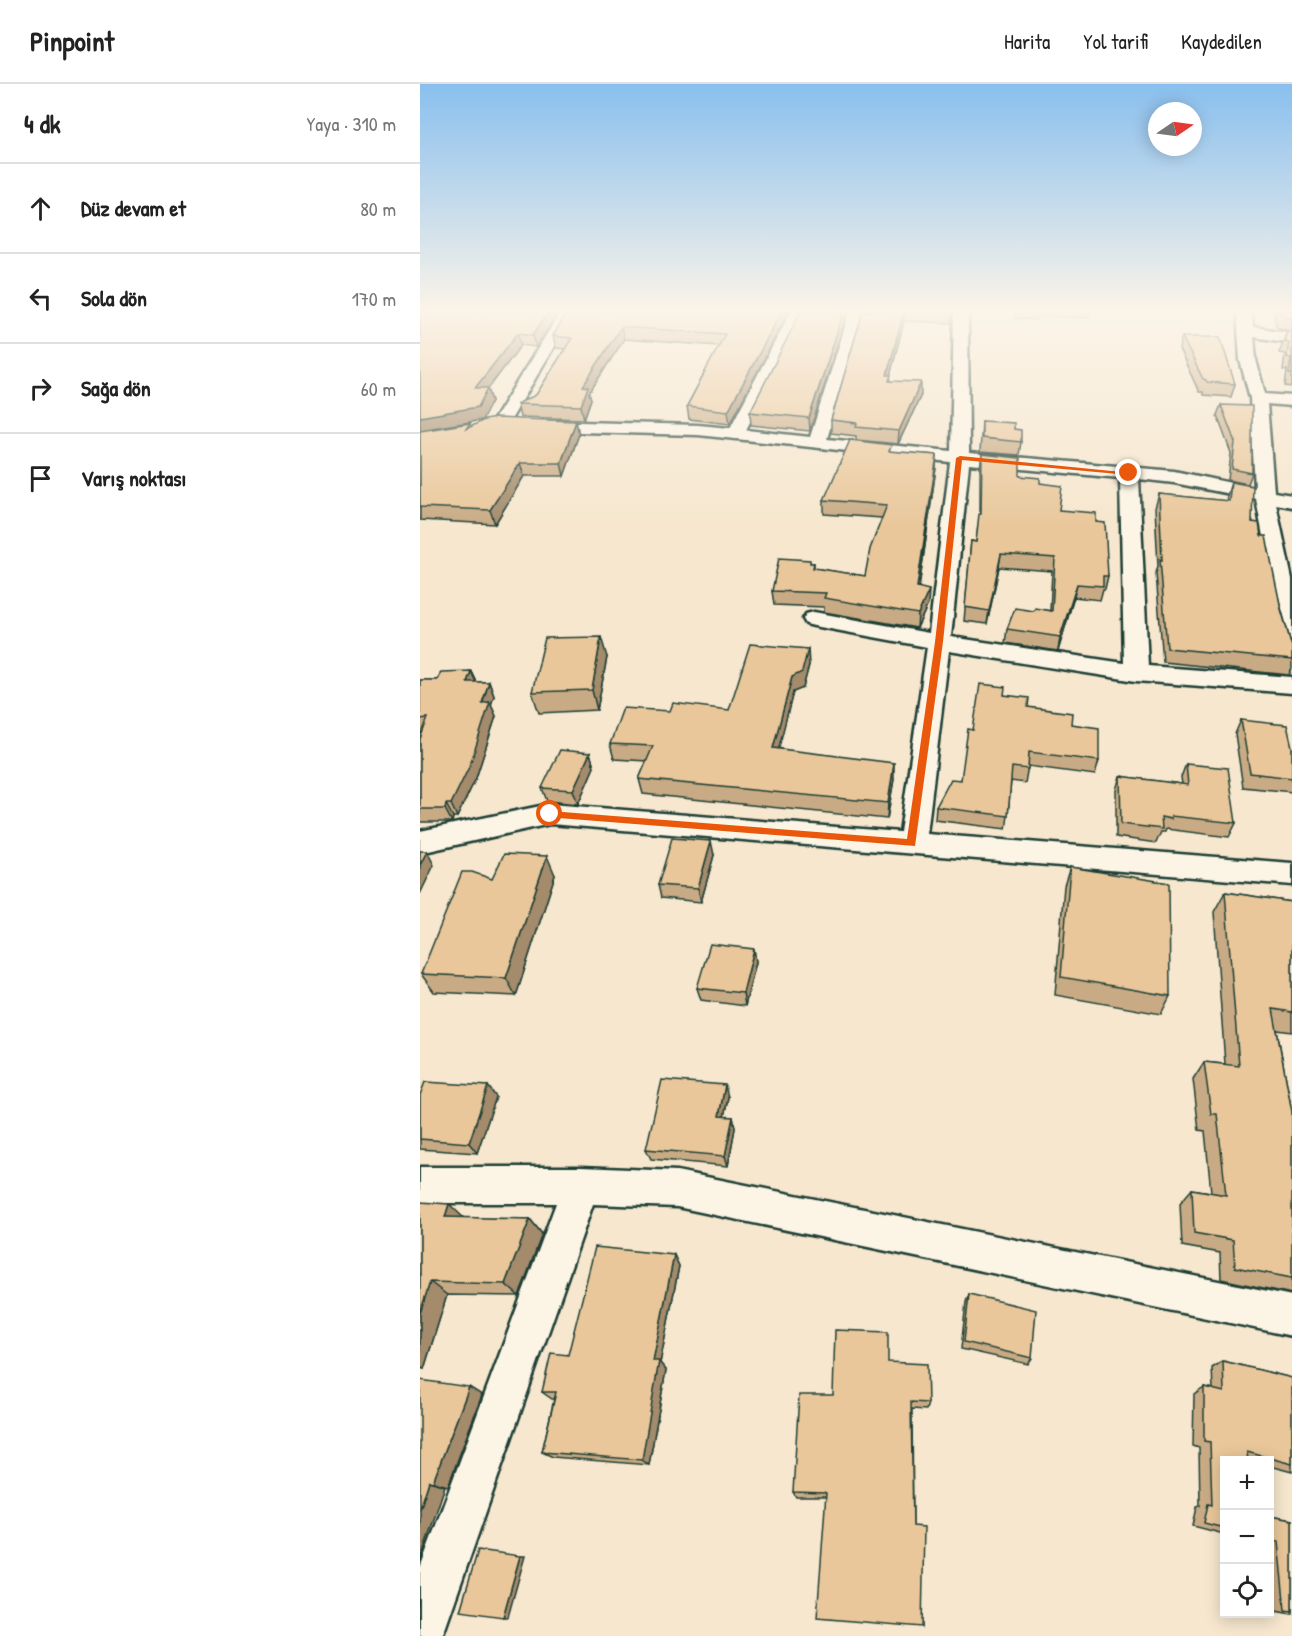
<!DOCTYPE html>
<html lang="tr">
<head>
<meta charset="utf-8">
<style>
	:root { --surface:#fff; --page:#f6f6f6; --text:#222; --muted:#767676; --line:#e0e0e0 }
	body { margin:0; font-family:"Patrick Hand",sans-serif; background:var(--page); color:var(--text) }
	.controls { position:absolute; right:18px; bottom:18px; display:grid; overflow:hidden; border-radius:0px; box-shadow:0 3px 15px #0003 }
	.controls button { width:54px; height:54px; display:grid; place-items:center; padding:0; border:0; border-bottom:2px solid var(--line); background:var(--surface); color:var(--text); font:30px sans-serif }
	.compass { position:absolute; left:728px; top:18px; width:54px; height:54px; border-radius:50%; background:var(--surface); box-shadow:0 3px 15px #0003; rotate:77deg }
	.stop { position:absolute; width:18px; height:18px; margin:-14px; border:4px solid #ea580c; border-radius:50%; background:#fff }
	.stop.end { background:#ea580c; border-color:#fff; box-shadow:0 2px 6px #0008 }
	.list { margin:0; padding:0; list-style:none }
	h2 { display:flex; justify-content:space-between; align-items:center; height:78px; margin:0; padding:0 24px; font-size:26px }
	h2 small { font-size:20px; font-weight:400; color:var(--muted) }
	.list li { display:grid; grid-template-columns:39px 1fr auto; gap:18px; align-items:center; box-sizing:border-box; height:90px; padding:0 24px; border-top:2px solid var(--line) }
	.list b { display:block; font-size:22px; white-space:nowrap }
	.list em { font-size:20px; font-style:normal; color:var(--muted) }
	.icon { flex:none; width:33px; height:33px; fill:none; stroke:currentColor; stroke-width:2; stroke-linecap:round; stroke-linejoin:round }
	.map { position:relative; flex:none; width:872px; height:1552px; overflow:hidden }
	header { display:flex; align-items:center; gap:36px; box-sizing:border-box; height:84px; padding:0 30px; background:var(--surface); border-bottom:2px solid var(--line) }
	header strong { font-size:28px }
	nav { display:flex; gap:33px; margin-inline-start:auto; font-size:21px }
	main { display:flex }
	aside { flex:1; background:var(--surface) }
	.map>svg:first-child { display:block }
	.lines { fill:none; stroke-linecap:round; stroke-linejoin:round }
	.minor-casing { stroke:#1f3d34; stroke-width:5 }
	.minor { fill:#fcf5e5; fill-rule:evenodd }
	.wall { fill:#c8ab84; stroke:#1f3d34; stroke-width:1.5 }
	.shaded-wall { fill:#a38b6c; stroke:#1f3d34; stroke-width:1.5 }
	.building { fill:#e9c79a; stroke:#1f3d34; stroke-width:1.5 }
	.route { fill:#ea580c }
</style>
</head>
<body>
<header>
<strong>Pinpoint</strong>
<nav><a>Harita</a><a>Yol tarifi</a><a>Kaydedilen</a></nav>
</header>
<main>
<aside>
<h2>4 dk<small>Yaya · 310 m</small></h2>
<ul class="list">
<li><svg class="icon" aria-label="ahead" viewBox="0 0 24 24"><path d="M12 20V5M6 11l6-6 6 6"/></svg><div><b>Düz devam et</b></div><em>80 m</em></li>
<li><svg class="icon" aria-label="left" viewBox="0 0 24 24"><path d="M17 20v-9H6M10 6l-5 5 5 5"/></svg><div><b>Sola dön</b></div><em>170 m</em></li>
<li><svg class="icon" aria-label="right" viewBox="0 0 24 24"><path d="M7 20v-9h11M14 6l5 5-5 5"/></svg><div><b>Sağa dön</b></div><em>60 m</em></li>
<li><svg class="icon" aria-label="arrive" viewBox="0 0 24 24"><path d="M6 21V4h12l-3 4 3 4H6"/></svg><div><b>Varış noktası</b></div></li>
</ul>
</aside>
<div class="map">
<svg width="872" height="1552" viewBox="0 0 872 1552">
	<rect width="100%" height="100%" fill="#f6e7ce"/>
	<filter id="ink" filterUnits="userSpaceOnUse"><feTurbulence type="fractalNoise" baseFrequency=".0167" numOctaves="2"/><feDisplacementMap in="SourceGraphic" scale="12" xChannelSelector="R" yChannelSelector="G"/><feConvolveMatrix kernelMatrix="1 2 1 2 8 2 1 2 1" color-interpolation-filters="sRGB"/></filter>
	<g filter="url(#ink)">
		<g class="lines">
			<defs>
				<g id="minor">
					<polygon points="141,227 155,227 86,344 74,344 71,340"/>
					<path d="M371,227H385L326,346L390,353L430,227H444L407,355L531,367L534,227H548L549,369L754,387L835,404L830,314L820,276L817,227H831L833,243L872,249V259L834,253L836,276L845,310L872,312V322L847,320L854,408L872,411V423L856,420L872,495V556L864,554L861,549L836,415L754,399L719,395L728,582L872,593V609L716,597L529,567L507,750L872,779V801L130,740L0,769V747L130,720L480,748L507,563L394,542L386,540L383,535L386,530L394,528L509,549L530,378L278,351L120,347L114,346L111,342L114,338L120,337L278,341L310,344ZM549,380L700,394L704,579L531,553Z"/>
					<polygon points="0,1083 161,1083 257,1087 872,1212 872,1252 257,1123 173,1120 24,1548 22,1552 0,1552 0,1484 136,1119 0,1119"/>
				</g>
			</defs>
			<use href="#minor" class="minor-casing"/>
			<use href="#minor" class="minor"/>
		</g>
		<g class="wall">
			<polygon points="0,227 140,227 116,263 101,261 68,305 72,317 62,336 0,346"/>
			<polygon points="148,227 369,227 310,340 269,335 267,322 299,262 204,255 169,309 171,315 164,335 100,333 97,320 116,311 145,265 136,264 133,252"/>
			<polygon points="428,227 390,347 331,341 330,328"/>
			<polygon points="443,227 532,227 531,239 484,237 470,291 471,297 501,311 478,360 436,356 436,352 411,349 411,336"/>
			<polygon points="596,227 670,227 668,234 626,232 626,234 618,233 617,236 595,234"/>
			<polygon points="854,227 872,227 872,303 865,302 867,286 863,286 865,270 859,269 867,247 871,248 856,242"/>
			<polygon points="762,253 815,300 811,313 783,311 783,308 779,308 759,265"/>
			<polygon points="801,321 832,389 828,400 808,396 811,369 797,331"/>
			<polygon points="562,337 594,345 601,358 599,371 560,368"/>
			<polygon points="50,339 51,343 159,350 144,392 104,392 75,440 0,436 0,347"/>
			<polygon points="472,368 517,371 516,384 499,504 508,520 497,544 404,528 404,523 354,521 352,507 390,479 394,479 394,484 445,492 462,434 404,430 404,416"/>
			<polygon points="562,370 600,392 620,399 639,426 676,438 688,492 685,505 683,505 680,516 654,513 638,567 585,559 587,545 614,527 630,527 632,487 579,483 567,540 544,537 551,457 556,458 560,430 560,383"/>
			<polygon points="811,398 841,452 872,563 872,585 869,591 743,578 736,489 738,482 735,424 739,410 806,417 807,412"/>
			<polygon points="187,573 177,626 119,629 112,608"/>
			<polygon points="389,581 383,604 373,608 358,664 474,695 467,735 223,710 219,695 227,677 194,675 190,660 250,627 309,626"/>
			<polygon points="51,587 56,598 69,598 74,612 71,621 76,632 56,694 37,733 33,733 32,738 0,738 0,655 2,648 0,649 0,596 17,596"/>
			<polygon points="584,611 608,623 651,640 679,677 675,691 608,682 605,699 591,697 588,732 586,745 515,736 516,723 541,696 553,646"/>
			<polygon points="821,636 872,663 872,708 823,703 815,650"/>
			<polygon points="170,669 174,683 158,720 127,717 122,704"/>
			<polygon points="766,680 816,739 809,753 746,745 745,748 741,748 736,759 696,753 696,706 700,692 762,700 761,693"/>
			<polygon points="294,771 281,818 241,814 238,801"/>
			<polygon points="650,783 750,912 741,930 635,911 644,802"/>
			<polygon points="135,791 96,912 14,908 1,890 72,795"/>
			<polygon points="805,808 872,818 872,948 857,946 872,1028 872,1210 801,1195 800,1169 762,1162 760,1119 772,1105 791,1108 785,1047 779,1046 773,995 784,978 805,980 794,828"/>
			<polygon points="334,865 336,878 325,922 281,916 277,904"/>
			<polygon points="0,1011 76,1013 57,1069 0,1065"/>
			<polygon points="308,1013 304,1033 313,1033 315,1044 308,1082 231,1075 226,1065"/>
			<polygon points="0,1118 43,1134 110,1135 122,1150 99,1212 27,1211 4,1285 0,1284"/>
			<polygon points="254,1171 259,1182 240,1279 246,1286 229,1381 133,1373 122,1368 134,1315 132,1315 122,1308 148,1271"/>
			<polygon points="549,1210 612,1274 608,1280 541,1265 546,1218"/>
			<polygon points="803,1277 872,1294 872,1388 849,1382 849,1377 804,1377 804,1450 773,1442 777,1423 780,1422 779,1364 773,1362 774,1310 784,1303 793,1305 792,1284"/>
			<polygon points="468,1278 508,1319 506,1326 492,1325 493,1442 502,1543 406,1413 376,1413 373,1408 413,1311"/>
			<polygon points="849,1432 872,1436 872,1530 850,1526"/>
		</g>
		<g class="shaded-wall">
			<polygon points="129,227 140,227 116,263 113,251"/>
			<polygon points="362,227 369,227 310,340 308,327"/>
			<polygon points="424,227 428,227 390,347 389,334"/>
			<polygon points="484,227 484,237 467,304 467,291"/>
			<polygon points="201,243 204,255 169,309 171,315 164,335 161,322 163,302"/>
			<polygon points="98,249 101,261 68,305 72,317 62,336 0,346 0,333 55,304"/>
			<polygon points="501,298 501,311 478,360 479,347"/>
			<polygon points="156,337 159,350 144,392 141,379"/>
			<polygon points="517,371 516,384 497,517 497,503"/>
			<polygon points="100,379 104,392 75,440 70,426"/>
			<polygon points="581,470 579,483 567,540 569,527"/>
			<polygon points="657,500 654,513 638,567 640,553"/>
			<polygon points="509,506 508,520 497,544 498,530"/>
			<polygon points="181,553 187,573 177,626 172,606"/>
			<polygon points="388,565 389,581 383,604 373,608 355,679 353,664 372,593"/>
			<polygon points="51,587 57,601 47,598"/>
			<polygon points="69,598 74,612 71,621 76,632 56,694 37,733 31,720"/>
			<polygon points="170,669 174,683 158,720 153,706"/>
			<polygon points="474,679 474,695 467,735 468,719"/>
			<polygon points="26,720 33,733 32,738 25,725"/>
			<polygon points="291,757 294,771 281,818 278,804"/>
			<polygon points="7,767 14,781 0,810 0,781"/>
			<polygon points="127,772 135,791 96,912 86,894"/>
			<polygon points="334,865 336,878 325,922 323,909"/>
			<polygon points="305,1001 308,1013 302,1043 299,1032"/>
			<polygon points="68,1002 76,1013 57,1069 49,1059"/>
			<polygon points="313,1033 315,1044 308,1082 305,1072"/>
			<polygon points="29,1120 45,1135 25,1133"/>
			<polygon points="110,1135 122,1150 99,1212 85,1200"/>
			<polygon points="254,1171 259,1182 240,1279 246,1286 229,1381 222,1376 233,1277"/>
			<polygon points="10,1198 27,1211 4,1285 0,1283 0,1229"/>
			<polygon points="49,1303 62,1311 28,1402 13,1398"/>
			<polygon points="9,1397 25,1402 0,1477 0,1425"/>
			<polygon points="100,1472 105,1472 88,1533 83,1533"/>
		</g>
		<g class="building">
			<polygon points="0,227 129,227 113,251 98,249 55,304 68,304 58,323 0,333"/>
			<polygon points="148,227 362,227 308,327 267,322 305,250 201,243 163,302 168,303 161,322 97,320 116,311 152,254 133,252"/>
			<polygon points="381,227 424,227 389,334 330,328"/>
			<polygon points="443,227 484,227 467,291 471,291 469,297 501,298 479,347 436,343 437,339 411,336"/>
			<polygon points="859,227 872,227 872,235 860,230"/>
			<polygon points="867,247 872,248 872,290 869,290 871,274 867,273 869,258 864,257"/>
			<polygon points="762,253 800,253 815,300 787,298 786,296 783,295"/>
			<polygon points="801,321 832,322 832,389 812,385 815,358"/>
			<polygon points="76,334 156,337 141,379 100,379 70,426 0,423 0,347 50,339 46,345 64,336"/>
			<polygon points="562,337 594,339 594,345 601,346 601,358 562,354"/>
			<polygon points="430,356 472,361 469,367 517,371 497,503 509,506 498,530 404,514 406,509 352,507 359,474 390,476 390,479 394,479 393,484 445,492 450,465 467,421 404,416"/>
			<polygon points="562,370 600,374 600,392 620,394 620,399 642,402 639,426 676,429 676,438 685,439 688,492 683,492 683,502 657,500 640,553 587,545 595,524 614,527 615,524 632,527 635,474 581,470 569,527 545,523 551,457 556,458 559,430 561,430"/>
			<polygon points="811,398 833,402 832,438 839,439 841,452 846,452 861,525 872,563 872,576 747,564 740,475 742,476 739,410 809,417"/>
			<polygon points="181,553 172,606 112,608 125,554"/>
			<polygon points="330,560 388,565 382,588 372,593 353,664 474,679 468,719 219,695 233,662 190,660 203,624 250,627 253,619 309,626"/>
			<polygon points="51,587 47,598 69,598 62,619 70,618 50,681 31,720 26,720 25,725 0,725 0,655 8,634 0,635 0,596 17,596 21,588"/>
			<polygon points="560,600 585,603 584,611 609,614 608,623 652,629 651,640 679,644 679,677 609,668 608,685 592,683 588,732 516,723 531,695 541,696 548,645 553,646"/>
			<polygon points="821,636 867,641 872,663 872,694 830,689"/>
			<polygon points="140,666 170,669 153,706 122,704"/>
			<polygon points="766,680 808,684 816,739 751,732 751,735 741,733 742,745 701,740 700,692 768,701"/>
			<polygon points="252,754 291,757 278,804 238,801"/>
			<polygon points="0,767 7,767 0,781"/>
			<polygon points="84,770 127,772 86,894 1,890 42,788 52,788 72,795"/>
			<polygon points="650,783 749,799 750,912 641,893"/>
			<polygon points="805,808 872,818 872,928 853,925 872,1028 872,1194 815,1183 813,1156 774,1149 772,1105 806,1111 797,1030 791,1030 784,978 819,982"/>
			<polygon points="290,860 334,865 323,909 277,904"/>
			<polygon points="242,996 305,1001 299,1032 313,1033 305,1072 226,1065"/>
			<polygon points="5,998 68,1002 49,1059 0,1055 0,1011"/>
			<polygon points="0,1118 29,1120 25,1133 110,1135 85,1200 10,1198 0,1229"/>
			<polygon points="175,1163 254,1171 233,1277 239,1277 222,1376 122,1368 136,1308 122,1308 131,1269 148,1271"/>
			<polygon points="549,1210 616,1226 612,1274 544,1258"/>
			<polygon points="415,1246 468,1248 468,1278 507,1280 508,1319 491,1318 493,1442 504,1443 502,1543 397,1534 406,1409 373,1408 379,1311 413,1311"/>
			<polygon points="803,1277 872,1294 872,1380 827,1368 828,1377 804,1377 804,1444 784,1439 788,1420 792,1421 790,1358 784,1357 784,1303 804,1308"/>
			<polygon points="0,1296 49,1303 13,1398 9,1397 0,1425"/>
			<polygon points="849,1432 872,1436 872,1527 865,1526 858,1458 849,1456"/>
			<polygon points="58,1466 100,1472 83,1533 40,1527"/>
		</g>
	</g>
	<linearGradient id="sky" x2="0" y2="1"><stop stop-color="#89bfee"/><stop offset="0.51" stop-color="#fbf4e9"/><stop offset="1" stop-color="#fbf4e9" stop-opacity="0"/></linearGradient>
	<rect width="872" height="444" fill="url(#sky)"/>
	<polygon class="route" points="540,372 712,389 709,391 542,376 523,558 495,762 126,733 125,730 130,727 487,755 515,558 536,374"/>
</svg>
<div class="controls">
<button>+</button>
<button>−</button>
<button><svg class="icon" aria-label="locate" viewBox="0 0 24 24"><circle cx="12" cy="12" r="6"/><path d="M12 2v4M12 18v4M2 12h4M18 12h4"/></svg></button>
</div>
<svg class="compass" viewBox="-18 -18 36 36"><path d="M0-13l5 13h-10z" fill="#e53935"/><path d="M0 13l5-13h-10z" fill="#767676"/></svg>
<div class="stop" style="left:130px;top:730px"></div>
<div class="stop end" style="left:709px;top:389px"></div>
</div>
</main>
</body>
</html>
